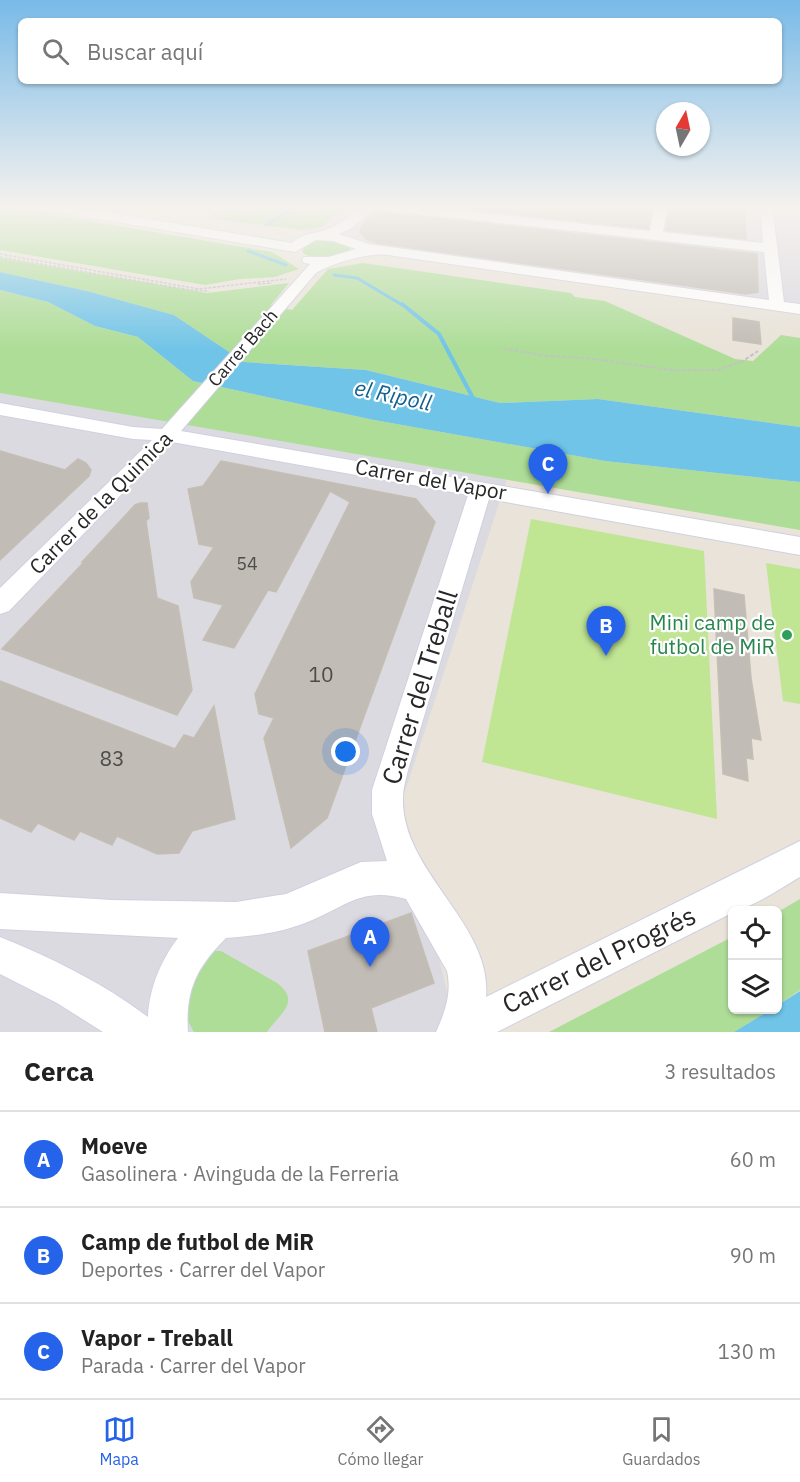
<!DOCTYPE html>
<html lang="es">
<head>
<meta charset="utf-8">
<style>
	:root { --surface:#fff; --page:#f6f6f6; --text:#222; --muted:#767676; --line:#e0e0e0; --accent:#2563eb }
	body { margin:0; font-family:"IBM Plex Sans",sans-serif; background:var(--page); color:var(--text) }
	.controls { position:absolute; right:18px; bottom:18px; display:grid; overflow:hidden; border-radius:9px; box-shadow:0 2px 4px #0004 }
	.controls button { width:54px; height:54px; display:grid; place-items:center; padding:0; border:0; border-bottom:2px solid var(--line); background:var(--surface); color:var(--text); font:30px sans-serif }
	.compass { position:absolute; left:656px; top:102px; width:54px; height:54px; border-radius:50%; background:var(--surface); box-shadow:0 2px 4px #0004; rotate:9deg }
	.you { position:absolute; left:346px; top:752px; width:21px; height:21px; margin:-15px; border:4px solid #fff; border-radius:50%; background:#1a73e8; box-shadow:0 0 0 9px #1a73e833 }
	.badge { display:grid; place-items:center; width:39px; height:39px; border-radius:50%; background:var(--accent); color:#fff; font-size:20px; font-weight:700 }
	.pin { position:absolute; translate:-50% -50px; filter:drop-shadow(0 2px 3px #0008) }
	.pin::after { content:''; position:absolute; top:32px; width:21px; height:18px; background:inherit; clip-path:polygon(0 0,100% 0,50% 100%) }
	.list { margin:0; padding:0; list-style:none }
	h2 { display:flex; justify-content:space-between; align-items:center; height:78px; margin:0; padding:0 24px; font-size:26px }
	h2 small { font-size:20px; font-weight:400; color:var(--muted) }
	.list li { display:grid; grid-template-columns:39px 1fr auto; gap:18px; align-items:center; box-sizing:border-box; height:96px; padding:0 24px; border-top:2px solid var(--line) }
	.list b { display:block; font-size:22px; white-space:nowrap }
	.list p { margin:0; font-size:20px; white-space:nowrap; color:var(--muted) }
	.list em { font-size:20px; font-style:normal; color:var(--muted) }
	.icon { flex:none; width:33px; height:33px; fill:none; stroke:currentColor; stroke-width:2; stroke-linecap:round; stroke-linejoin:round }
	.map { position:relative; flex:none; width:800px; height:1032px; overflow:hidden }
	.search { position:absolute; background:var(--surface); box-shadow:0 2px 4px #0004; left:18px; right:18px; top:18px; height:66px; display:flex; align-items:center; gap:15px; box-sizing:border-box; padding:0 21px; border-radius:9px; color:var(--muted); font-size:22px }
	.sheet { height:366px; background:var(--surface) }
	nav { display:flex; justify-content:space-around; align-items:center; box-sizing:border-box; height:84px; border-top:2px solid var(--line); background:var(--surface); font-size:16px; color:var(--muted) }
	nav a { display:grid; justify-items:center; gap:3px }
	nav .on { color:var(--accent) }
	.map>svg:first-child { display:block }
	.industrial { fill:#dcdae1 }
	.green { fill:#addd97 }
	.pitch { fill:#c0e593 }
	.water { fill:#70c4e7 }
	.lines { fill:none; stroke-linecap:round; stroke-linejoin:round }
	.stream-far1 { stroke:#70c4e7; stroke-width:3 }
	.stream { stroke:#70c4e7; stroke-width:4 }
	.building { fill:#c1bcb6; stroke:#c4beb3; stroke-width:1.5 }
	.minor-casing { stroke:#ced1e0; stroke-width:2 }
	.path-far1 { stroke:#c3c3c3; stroke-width:1.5; stroke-dasharray:3 1.5; stroke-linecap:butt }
	.path { stroke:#c3c3c3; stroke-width:2; stroke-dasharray:4 2; stroke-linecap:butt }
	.minor { fill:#fff; fill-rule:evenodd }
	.leisure-dot { fill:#2e9e5b; stroke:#fff; stroke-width:2 }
	.labels { text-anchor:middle; stroke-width:4.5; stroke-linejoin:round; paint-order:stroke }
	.far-street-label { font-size:18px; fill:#272727; stroke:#fff }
	.number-label { font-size:18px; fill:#4e4c4b }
	.street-label { font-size:21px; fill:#272727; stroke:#fff }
	.leisure-label { font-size:21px; fill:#27864d; stroke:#fff; text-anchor:end }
	.near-number-label { font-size:21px; fill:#4e4c4b }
	.water-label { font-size:22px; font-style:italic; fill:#14608e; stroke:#fff }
	.near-street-label { font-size:26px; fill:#272727; stroke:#fff }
</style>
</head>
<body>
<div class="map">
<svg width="800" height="1032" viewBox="0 0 800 1032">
	<rect width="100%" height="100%" fill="#e9e3d9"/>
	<g class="industrial">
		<polygon points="131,205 222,205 209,218"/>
		<polygon points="344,205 800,205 800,306 381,247 322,227"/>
		<polygon points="0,393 507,479 401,804 457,1032 0,1032"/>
	</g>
	<g class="green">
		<polygon points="222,205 344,205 322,227 301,230 209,218"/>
		<polygon points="0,206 272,252 299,269 275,277 240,279 205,285 0,250"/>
		<path d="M321,238L350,245L351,248C342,261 315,261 303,253L302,245Z"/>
		<polygon points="0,258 207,293 289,283 271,305 292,310 328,269 363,263 571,293 575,297 605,301 735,359 753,361 781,335 800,338 800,427 598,399 500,403 366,370 244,362 174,315 87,291 0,272"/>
		<polygon points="0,290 48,302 95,326 138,337 193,381 374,420 605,461 800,482 800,530 0,393"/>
		<polygon points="800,899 800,990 778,1005 778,912"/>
		<polygon points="732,937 732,1010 770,1010 734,1032 549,1032"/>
		<path d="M215,951H221L277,983C302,1002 279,1014 267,1032H194C173,1000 195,978 212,952Z"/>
	</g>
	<g class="pitch">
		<polygon points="531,519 704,551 717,819 482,762"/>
		<polygon points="766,563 800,569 800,704 783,701"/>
	</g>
	<g class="water">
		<polygon points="0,272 87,291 174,315 244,362 366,370 500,403 598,399 800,427 800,482 605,461 374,420 193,381 138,337 95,326 48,302 0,290"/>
		<polygon points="800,991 800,1032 734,1032 770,1010 778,1010 778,1005"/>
	</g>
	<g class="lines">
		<g class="stream-far1">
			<polyline points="266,225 300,205"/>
			<polyline points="248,251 286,265"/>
			<polyline points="334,275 357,278 404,306"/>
		</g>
		<polyline class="stream" points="402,304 439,334 475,402"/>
	</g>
	<g class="building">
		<polygon points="433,205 653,205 648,229"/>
		<polygon points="669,205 744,205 746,239 666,230"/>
		<polygon points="375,211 757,254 758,292 746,294 376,243 366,239 360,232 362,226"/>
		<polygon points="733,318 759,322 761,344 733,340"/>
		<polygon points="0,451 65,470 78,459 86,463 91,470 89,476 0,560"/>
		<polygon points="221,461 416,499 435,522 327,818 291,848 264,738 274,718 259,714 255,694 350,502 330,491 276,592 268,590 234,648 203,640 223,605 194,598 191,582 214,547 199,544 188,489 203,486"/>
		<polygon points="140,503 147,503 149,518 146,521 157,598 178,606 192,690 177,715 2,649 84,562 82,562 135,505"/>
		<polygon points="714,589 744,595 751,678 761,740 751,738 753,759 746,758 748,781 723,774"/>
		<polygon points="0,681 175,749 184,735 194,738 214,706 235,819 192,831 179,853 157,854 117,836 112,845 80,831 74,840 38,823 31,832 0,818"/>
		<polygon points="411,913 434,983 371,1008 377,1032 325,1032 308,951"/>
	</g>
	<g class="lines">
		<defs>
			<path id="minor" d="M34,205H65L292,243C301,234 310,234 322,231C338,227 350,216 362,205H409L650,231L655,205H667L663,232L763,243L760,205H772L784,302L800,304V314L388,255C370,252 333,263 316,273L181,431L800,537V555L489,499L408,770C406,779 403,788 403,797C400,871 493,924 486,997L800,841V877C784,886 750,910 732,910V913L497,1032H436C445,1012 452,993 447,971L406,899C360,886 345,908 305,923C280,933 253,936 226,938C197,967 185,990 188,1032H103L57,1003L0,974V937C52,958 103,983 148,1017C149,989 161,960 178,938L0,929V893L112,900L236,902L286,894L361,862L387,861L372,814V790L468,495L172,442L9,611L0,614V588L152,440L133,439L0,415V403L133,427L162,429L310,264L304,263L302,260L304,257H329L356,249L333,241L316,240L295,252L40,209ZM373,209L764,252L769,300L369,244L339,234L352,228Z"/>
		</defs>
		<use href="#minor" class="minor-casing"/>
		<g class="path-far1">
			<polyline points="0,254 199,289 286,279"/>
			<polyline points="0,257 190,290 209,291"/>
			<polyline points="258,284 272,283"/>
		</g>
		<polyline class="path" points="503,348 547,356 586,358 671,370 718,370 743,361 758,351"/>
		<use href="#minor" class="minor"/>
	</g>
	<linearGradient id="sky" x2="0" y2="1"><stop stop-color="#78bae8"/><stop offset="0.59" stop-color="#f5f2ee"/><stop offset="1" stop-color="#f5f2ee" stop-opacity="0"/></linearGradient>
	<rect width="800" height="350" fill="url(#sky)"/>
	<circle class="leisure-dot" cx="787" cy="635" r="6"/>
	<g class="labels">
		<g class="far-street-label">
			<text transform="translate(243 348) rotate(-49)" y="6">Carrer Bach</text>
		</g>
		<g class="number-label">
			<text x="247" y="570">54</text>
		</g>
		<g class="street-label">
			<text transform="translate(431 480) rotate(10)" y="7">Carrer del Vapor</text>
			<text transform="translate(101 503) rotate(-45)" y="7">Carrer de la Quimica</text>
		</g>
		<g class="leisure-label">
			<text x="775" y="630">Mini camp de<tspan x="775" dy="24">futbol de MiR</tspan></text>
		</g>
		<g class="near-number-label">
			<text x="321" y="682">10</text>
			<text x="112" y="766">83</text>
		</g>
		<g class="water-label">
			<text transform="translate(393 395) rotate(12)" y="8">el Ripoll</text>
		</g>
		<g class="near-street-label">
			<text transform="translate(420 687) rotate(-73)" y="9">Carrer del Treball</text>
			<text transform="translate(599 960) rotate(-26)" y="9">Carrer del Progrés</text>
		</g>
	</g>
</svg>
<div class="controls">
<button><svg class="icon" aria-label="locate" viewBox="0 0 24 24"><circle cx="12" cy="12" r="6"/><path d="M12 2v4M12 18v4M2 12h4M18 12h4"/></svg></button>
<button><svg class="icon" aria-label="layers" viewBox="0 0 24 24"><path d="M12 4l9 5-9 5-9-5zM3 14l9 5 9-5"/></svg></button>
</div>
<svg class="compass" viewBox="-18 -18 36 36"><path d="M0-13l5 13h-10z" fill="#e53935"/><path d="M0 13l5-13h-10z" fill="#767676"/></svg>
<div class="you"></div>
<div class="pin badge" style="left:370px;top:967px">A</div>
<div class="pin badge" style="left:606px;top:656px">B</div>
<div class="pin badge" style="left:548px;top:494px">C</div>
<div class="search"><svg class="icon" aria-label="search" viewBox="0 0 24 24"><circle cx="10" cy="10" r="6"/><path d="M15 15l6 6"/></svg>Buscar aquí</div>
</div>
<section class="sheet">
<h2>Cerca<small>3 resultados</small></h2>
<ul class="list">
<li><span class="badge">A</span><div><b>Moeve</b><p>Gasolinera · Avinguda de la Ferreria</p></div><em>60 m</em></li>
<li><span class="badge">B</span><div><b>Camp de futbol de MiR</b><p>Deportes · Carrer del Vapor</p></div><em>90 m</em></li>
<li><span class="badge">C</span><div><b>Vapor - Treball</b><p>Parada · Carrer del Vapor</p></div><em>130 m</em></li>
</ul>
</section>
<nav>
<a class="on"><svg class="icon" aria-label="map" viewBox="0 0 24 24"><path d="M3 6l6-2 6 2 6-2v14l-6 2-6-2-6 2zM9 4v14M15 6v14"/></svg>Mapa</a>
<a><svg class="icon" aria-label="directions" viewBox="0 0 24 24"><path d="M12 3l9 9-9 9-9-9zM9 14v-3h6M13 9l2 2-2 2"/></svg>Cómo llegar</a>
<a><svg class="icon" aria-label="saved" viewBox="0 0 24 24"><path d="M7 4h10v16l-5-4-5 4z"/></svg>Guardados</a>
</nav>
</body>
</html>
